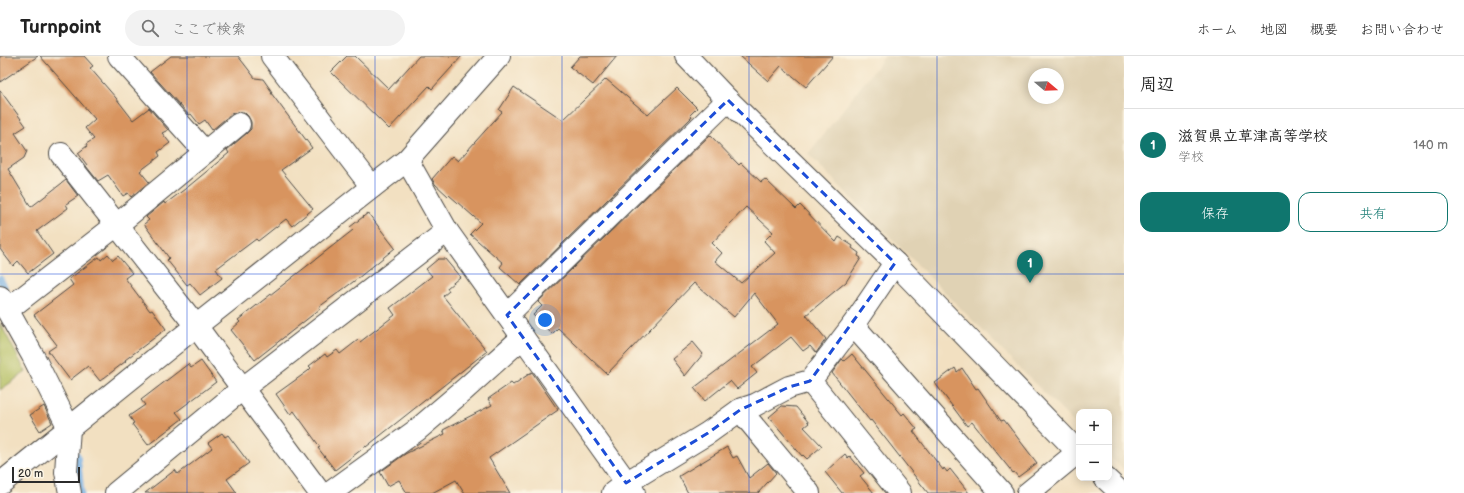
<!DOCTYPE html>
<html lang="ja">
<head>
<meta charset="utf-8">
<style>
	:root { --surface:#fff; --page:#f2f2f2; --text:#222; --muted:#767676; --line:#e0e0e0; --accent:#0f766e }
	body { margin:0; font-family:"Balsamiq Sans","Klee One",sans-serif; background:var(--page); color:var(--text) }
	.controls { position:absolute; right:12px; bottom:12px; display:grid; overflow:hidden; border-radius:8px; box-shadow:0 2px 10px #0003 }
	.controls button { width:36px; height:36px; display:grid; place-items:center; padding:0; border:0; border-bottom:1px solid var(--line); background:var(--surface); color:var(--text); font:20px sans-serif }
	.compass { position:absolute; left:1028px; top:12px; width:36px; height:36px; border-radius:50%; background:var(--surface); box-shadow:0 2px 10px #0003; rotate:109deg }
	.scale { position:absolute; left:12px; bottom:10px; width:68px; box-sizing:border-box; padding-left:4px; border:2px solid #2b2b2b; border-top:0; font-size:11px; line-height:14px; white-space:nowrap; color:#2b2b2b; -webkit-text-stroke:3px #fcf5e5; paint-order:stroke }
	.you { position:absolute; left:545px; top:264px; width:14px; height:14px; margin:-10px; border:3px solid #fff; border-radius:50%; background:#1a73e8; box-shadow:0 0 0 6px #1a73e833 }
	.badge { display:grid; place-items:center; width:26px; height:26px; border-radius:50%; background:var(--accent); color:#fff; font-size:13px; font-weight:700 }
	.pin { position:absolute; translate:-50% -33px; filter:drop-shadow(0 1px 2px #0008) }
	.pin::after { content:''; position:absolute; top:21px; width:14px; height:12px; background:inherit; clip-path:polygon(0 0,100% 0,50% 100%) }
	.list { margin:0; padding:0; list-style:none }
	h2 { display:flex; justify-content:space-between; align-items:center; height:52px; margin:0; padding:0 16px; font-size:17px }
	h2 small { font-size:13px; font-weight:400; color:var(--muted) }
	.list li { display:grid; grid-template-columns:26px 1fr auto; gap:12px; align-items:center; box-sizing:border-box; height:72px; padding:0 16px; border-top:1px solid var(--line) }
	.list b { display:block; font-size:15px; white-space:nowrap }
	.list p { margin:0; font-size:13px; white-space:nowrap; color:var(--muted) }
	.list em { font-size:13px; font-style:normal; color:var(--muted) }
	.actions { display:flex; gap:8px; padding:12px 16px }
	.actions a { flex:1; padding:9px 0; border:1px solid var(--accent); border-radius:12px; text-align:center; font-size:14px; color:var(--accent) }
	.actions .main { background:var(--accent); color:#fff }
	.icon { flex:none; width:22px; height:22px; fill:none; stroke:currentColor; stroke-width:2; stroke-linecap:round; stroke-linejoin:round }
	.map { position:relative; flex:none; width:1124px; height:437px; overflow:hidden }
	header { display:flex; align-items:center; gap:24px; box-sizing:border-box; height:56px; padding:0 20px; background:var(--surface); border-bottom:1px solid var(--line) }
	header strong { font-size:19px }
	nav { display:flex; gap:22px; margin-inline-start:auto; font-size:14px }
	.search { width:280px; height:36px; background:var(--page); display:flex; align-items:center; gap:10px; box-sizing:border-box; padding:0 14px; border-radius:22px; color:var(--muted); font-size:15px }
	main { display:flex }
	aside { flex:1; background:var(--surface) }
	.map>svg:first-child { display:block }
	.built { fill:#e0d2b4; fill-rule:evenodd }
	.green { fill:#b2be60; stroke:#6e7446 }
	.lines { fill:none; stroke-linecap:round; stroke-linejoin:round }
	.stream { stroke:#73aee4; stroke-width:7 }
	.building { fill:#d8945e; fill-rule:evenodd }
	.minor-casing { stroke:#494642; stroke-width:24 }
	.minor { stroke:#fff; stroke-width:22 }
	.marked { fill:none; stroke:#1d4ed8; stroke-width:3; stroke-dasharray:8 5; stroke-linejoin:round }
	.grid { fill:none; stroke:#1d4ed8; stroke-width:1; stroke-opacity:0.55 }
</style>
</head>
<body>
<header>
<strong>Turnpoint</strong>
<div class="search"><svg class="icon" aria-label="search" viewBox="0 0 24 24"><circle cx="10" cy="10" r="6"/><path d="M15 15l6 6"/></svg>ここで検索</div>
<nav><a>ホーム</a><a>地図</a><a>概要</a><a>お問い合わせ</a></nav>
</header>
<main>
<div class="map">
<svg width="1124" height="437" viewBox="0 0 1124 437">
	<rect width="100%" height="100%" fill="#fcf5e5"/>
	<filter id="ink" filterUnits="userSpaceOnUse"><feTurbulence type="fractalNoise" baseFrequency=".025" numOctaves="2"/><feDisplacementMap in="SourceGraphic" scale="8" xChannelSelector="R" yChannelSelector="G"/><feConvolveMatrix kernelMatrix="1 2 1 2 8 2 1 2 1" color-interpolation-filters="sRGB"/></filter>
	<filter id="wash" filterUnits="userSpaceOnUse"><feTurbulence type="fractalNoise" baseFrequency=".012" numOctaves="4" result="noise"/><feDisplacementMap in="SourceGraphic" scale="16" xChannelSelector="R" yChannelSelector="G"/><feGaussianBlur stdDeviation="0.9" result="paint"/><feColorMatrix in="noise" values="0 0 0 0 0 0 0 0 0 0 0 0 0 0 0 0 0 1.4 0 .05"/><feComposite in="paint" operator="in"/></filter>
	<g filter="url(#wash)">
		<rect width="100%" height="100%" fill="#f2e0c1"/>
		<path class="built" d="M885,0H1124V414L1109,400V356H1079V372L808,98ZM1034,18H1058V42H1034Z"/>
		<polygon class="green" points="0,267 26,316 0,334"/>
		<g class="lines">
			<g class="stream">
				<polyline points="0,223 4,230"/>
				<polyline points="77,399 81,437"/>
			</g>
		</g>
		<g id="blocks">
			<g class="building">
				<polygon points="0,0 38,0 0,26"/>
				<polygon points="40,0 84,0 93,10 90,12 116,42 133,64 149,52 168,74 162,77 170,87 158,96 160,100 140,115 149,126 131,141 128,137 123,140 108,119 98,125 86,110 87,109 78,97 87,90 86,88 94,83 85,72 95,63"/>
				<polygon points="171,0 238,0 255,22 263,23 272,36 271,37 312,92 281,114 313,153 292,170 286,163 258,185 256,183 216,213 222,222 200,239 190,227 187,229 167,204 169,202 144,168 149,164 146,161 164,146 165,148 189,130 229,97 227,94 247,77 251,73 251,66 248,60 244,56 237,56 231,58 212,74 205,64 199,68 191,58 189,59 150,16"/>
				<polygon points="347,0 355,0 389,33 419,0 462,0 432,33 429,30 389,73 331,16"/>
				<polygon points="580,0 617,0 593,29 570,11"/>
				<polygon points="740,0 833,0 806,31 781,10 768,25"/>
				<polygon points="606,23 648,59 677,32 697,52 690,59 692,61 520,229 500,211 503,207 470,178 481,167 449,139 448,140 435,128 432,123 452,100 458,105 502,56 499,54 514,31 563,64"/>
				<polygon points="0,34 26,70 15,77 27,95 24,102 8,113 31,151 66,124 78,140 66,148 68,152 37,175 53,198 28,217 18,205 13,210 0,193"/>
				<path d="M710,79L739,109L741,107L761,126L765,123L796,153L800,149L836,186L839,181L853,190L852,192L859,197L858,200L861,202L846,226L806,259L826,283L816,297L810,290L803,295L791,281L752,311L757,317L737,333L730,325L705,345L694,332L778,268L754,237L734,261L694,227L607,318L558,272L552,278L533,259L542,250L538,246ZM746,151L773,176L764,185L775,197L741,227L715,205L722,197L712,187Z"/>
				<polygon points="368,157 395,192 357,223 319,251 320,253 255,304 231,274 240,266 238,264 353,174 350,171"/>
				<polygon points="108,198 113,204 118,200 132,217 125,222 150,255 152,254 166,273 125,304 126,305 100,325 88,310 70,324 48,295 57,289 34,259 73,229 69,223 99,201 101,204"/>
				<polygon points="438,203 445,203 460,221 447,232 449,235 443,240 487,295 366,391 366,390 335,414 318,392 320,391 294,355 290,358 276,338 308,315 311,312 309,310 325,298 327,301 337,294 340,298 358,284 360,286 395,259 390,252 432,220 426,213"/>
				<polygon points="693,286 703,298 685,320 672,303"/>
				<polygon points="852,298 902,359 904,357 917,373 913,375 943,414 944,412 947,416 950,413 969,437 928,437 871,364 870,365 832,317 842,303 844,305"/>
				<polygon points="201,305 216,326 176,356 182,363 148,389 132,368 134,367 129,360 145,349 141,344 188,308 191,312"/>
				<polygon points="955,312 957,316 962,312 976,333 978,332 1001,365 1004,364 1037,407 1018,421 1014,416 1013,417 972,366 967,370 935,327"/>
				<polygon points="532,316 558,354 489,402 510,437 464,437 456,424 432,437 407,437 399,424 388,430 380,416 405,398 445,378 443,374 492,349 488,343 511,327 513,329"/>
				<polygon points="44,350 52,367 40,375 30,359"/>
				<polygon points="782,350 796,351 809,367 804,371 822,390 807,403 803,399 802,400 769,361"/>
				<polygon points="222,377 225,381 228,379 249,407 227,423 237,437 145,437 175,414 178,418 212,392 208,387"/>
				<polygon points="727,391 733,402 737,400 749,422 768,407 776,417 758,437 688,437 679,420"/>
				<polygon points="845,398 848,402 850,400 864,417 860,420 874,437 842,437 825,416"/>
			</g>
		</g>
	</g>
	<g filter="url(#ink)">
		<use href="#blocks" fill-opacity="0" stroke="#494642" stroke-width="1"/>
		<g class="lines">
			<defs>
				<g id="minor">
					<polyline points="119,0 205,96"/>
					<polyline points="272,0 372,131"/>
					<polyline points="686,0 728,44 895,207 1079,397"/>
					<polyline points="61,98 196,270 320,437"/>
					<polyline points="407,104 447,175 634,437"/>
					<polyline points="0,241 33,300 69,372 66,416 70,437"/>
					<polyline points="7,254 118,168 239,68"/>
					<polyline points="507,259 728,44"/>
					<polyline points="853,269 1002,437"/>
					<polyline points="810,325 900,437"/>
					<polyline points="740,354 809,437"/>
					<polyline points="1105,422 1121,437"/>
					<polyline points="0,428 196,270 372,131 407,104 499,0"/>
					<polyline points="116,437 242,333 447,175"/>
					<polyline points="330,437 417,374 464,334 523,281"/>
					<polyline points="613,437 626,427 708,377 740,354 755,349 789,331 810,325 853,269 895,207"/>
					<polyline points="1028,437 1078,396"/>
				</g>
			</defs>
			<use href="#minor" class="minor-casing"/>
			<use href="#minor" class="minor"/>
		</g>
	</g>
	<path class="marked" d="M728,44L895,207L810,325L789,331L740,354L708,377L626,427L507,259Z"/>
	<path class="grid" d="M187,0V437M375,0V437M562,0V437M749,0V437M937,0V437M0,218H1124"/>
</svg>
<div class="controls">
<button>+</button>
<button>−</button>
</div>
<svg class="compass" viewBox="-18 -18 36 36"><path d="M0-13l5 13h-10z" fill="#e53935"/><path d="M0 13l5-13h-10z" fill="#767676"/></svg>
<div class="scale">20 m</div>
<div class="you"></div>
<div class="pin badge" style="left:1030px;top:227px">1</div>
</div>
<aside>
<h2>周辺<small></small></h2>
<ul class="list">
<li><span class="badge">1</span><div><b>滋賀県立草津高等学校</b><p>学校</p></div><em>140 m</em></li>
</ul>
<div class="actions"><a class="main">保存</a><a>共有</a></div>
</aside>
</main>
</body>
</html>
